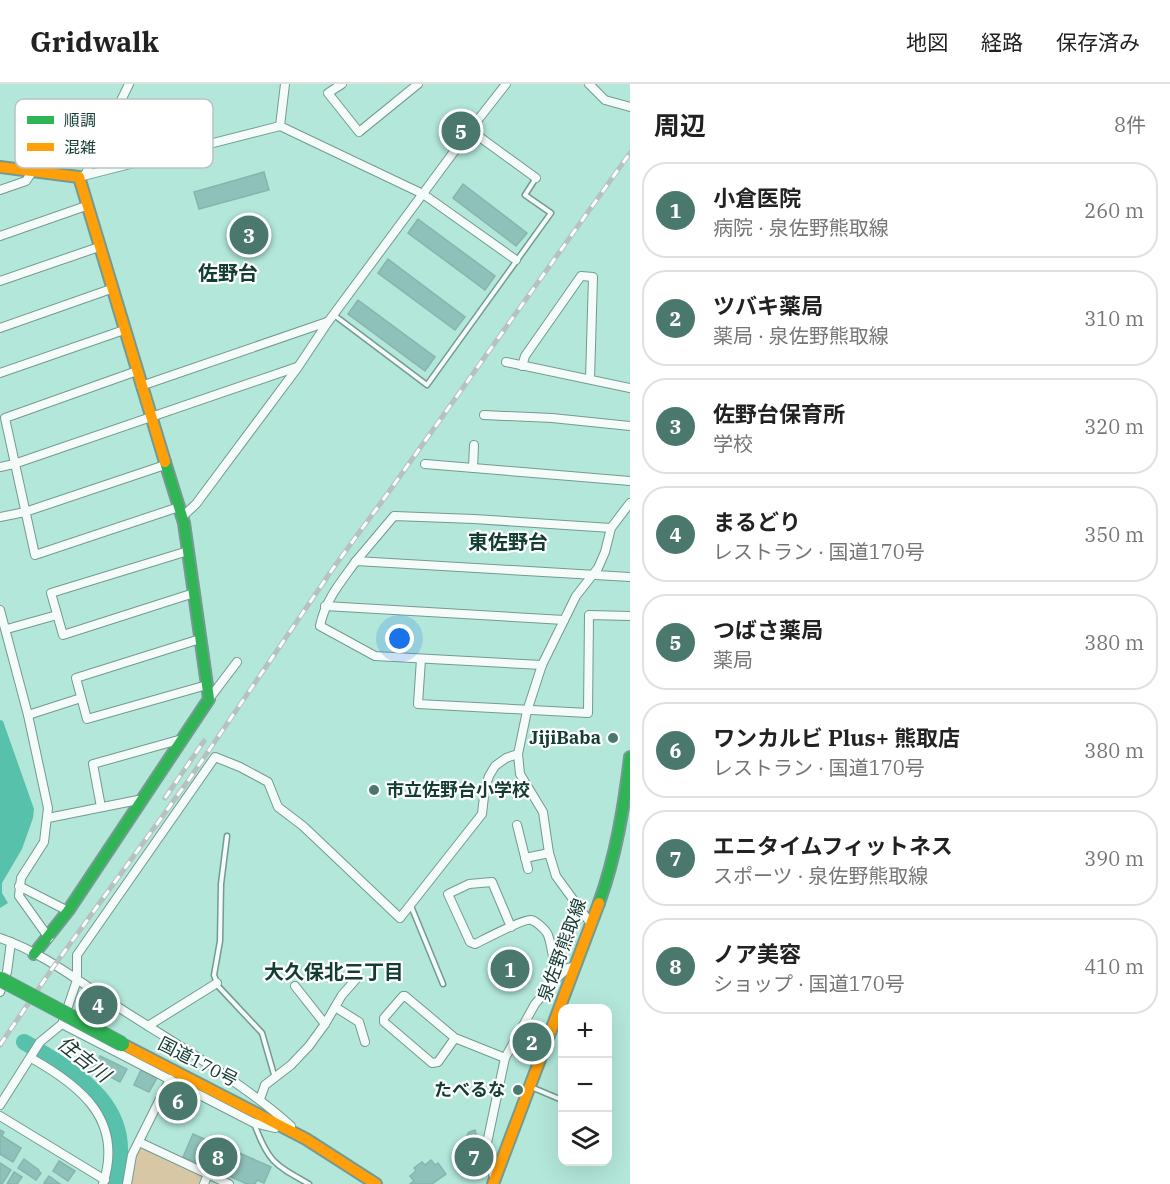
<!DOCTYPE html>
<html lang="ja">
<head>
<meta charset="utf-8">
<style>
	:root { --surface:#fff; --page:#f2f2f2; --text:#222; --muted:#767676; --line:#e0e0e0; --accent:#4b786d }
	body { margin:0; font-family:"IBM Plex Serif","Noto Sans JP",serif; background:var(--page); color:var(--text) }
	.controls { position:absolute; right:18px; bottom:18px; display:grid; overflow:hidden; border-radius:12px; box-shadow:0 6px 24px #0002 }
	.controls button { width:54px; height:54px; display:grid; place-items:center; padding:0; border:0; border-bottom:2px solid var(--line); background:var(--surface); color:var(--text); font:30px sans-serif }
	.you { position:absolute; left:400px; top:555px; width:21px; height:21px; margin:-15px; border:4px solid #fff; border-radius:50%; background:#1a73e8; box-shadow:0 0 0 9px #1a73e833 }
	.badge { display:grid; place-items:center; width:39px; height:39px; border-radius:50%; background:var(--accent); color:#fff; font-size:20px; font-weight:700 }
	.pin { position:absolute; translate:-50% -50%; border:3px solid #fff; box-shadow:0 2px 6px #0006 }
	.list { margin:0; padding:0; list-style:none }
	h2 { display:flex; justify-content:space-between; align-items:center; height:78px; margin:0; padding:0 24px; font-size:26px }
	h2 small { font-size:20px; font-weight:400; color:var(--muted) }
	.list li { display:grid; grid-template-columns:39px 1fr auto; gap:18px; align-items:center; box-sizing:border-box; height:96px; margin:0 12px 12px; padding:0 12px; border:2px solid var(--line); border-radius:24px }
	.list b { display:block; font-size:22px; white-space:nowrap }
	.list p { margin:0; font-size:20px; white-space:nowrap; color:var(--muted) }
	.list em { font-size:20px; font-style:normal; color:var(--muted) }
	.icon { flex:none; width:33px; height:33px; fill:none; stroke:currentColor; stroke-width:2; stroke-linecap:round; stroke-linejoin:round }
	.map { position:relative; flex:none; width:630px; height:1100px; overflow:hidden }
	header { display:flex; align-items:center; gap:36px; box-sizing:border-box; height:84px; padding:0 30px; background:var(--surface); border-bottom:2px solid var(--line) }
	header strong { font-size:28px }
	nav { display:flex; gap:33px; margin-inline-start:auto; font-size:21px }
	main { display:flex }
	aside { flex:1; background:var(--surface) }
	.map>svg:first-child { display:block }
	.green { fill:#d8c7a4 }
	.water { fill:#57c1ab }
	.lines { fill:none; stroke-linecap:round; stroke-linejoin:round }
	.river { stroke:#57c1ab; stroke-width:16 }
	.building { fill:#8fc1bb; stroke:#88b4af; stroke-width:1.5 }
	.lane-casing { stroke:#749a91; stroke-width:7 }
	.street-casing { stroke:#749a91; stroke-width:10 }
	.fast-casing { stroke:#749a91; stroke-width:14 }
	.slow-casing { stroke:#749a91; stroke-width:14 }
	.lane { stroke:#f4fbf9; stroke-width:4 }
	.street { stroke:#f4fbf9; stroke-width:8 }
	.fast { stroke:#30b455; stroke-width:10 }
	.slow { stroke:#ff9f0a; stroke-width:10 }
	.rail-casing { stroke:#b5c2c0; stroke-width:5 }
	.rail { stroke:#fff; stroke-width:3; stroke-dasharray:9; stroke-linecap:butt }
	.fast-bridge-casing { stroke:#749a91; stroke-width:16; stroke-linecap:butt }
	.fast-bridge { stroke:#30b455; stroke-width:14 }
	.poi-dot { fill:#4b786d; stroke:#fff; stroke-width:2 }
	.labels { text-anchor:middle; stroke-width:4.5; stroke-linejoin:round; paint-order:stroke }
	.poi-label { font-size:18px; font-weight:bold; fill:#133c33; stroke:#fff; text-anchor:end }
	.street-label { font-size:18px; fill:#133c33; stroke:#fff }
	.neighbourhood-label { font-size:20px; font-weight:bold; fill:#133c33; stroke:#fff }
	.water-label { font-size:20px; font-style:italic; fill:#1f3a33; stroke:#fff }
	.key { fill:#fff; stroke:#b8c4c2; stroke-width:1.5 }
	.key-label { font-size:16px; fill:#133c33 }
</style>
</head>
<body>
<header>
<strong>Gridwalk</strong>
<nav><a>地図</a><a>経路</a><a>保存済み</a></nav>
</header>
<main>
<div class="map">
<svg width="630" height="1100" viewBox="0 0 630 1100">
	<rect width="100%" height="100%" fill="#b3e7da"/>
	<polygon class="green" points="141,1064 201,1092 199,1100 131,1100 136,1071"/>
	<polygon class="water" points="0,636 3,637 34,725 33,734 22,765 2,799 2,809 8,819 0,824"/>
	<g class="lines">
		<path class="river" d="M24,958C79,990 140,1025 114,1100"/>
	</g>
	<g class="building">
		<polygon points="264,88 269,106 199,125 194,108"/>
		<polygon points="463,100 527,149 516,162 453,114"/>
		<polygon points="418,135 495,192 485,206 408,149"/>
		<polygon points="388,175 465,233 455,246 378,189"/>
		<polygon points="358,216 435,273 425,287 348,230"/>
		<polygon points="100,972 127,985 120,998 93,984"/>
		<polygon points="141,986 157,994 149,1008 134,1001"/>
		<polygon points="171,1004 192,1013 189,1020 191,1021 188,1030 185,1028 182,1035 161,1026"/>
		<polygon points="0,1046 4,1048 2,1052 21,1064 13,1078 0,1070"/>
		<polygon points="475,1046 481,1073 455,1079 454,1074 469,1048"/>
		<polygon points="193,1050 211,1058 201,1080 183,1073"/>
		<polygon points="211,1060 225,1066 217,1083 203,1077"/>
		<polygon points="228,1064 271,1083 264,1099 257,1096 255,1100 247,1100 218,1087"/>
		<polygon points="24,1075 39,1086 38,1087 41,1089 36,1096 18,1084"/>
		<polygon points="431,1076 435,1081 438,1079 446,1090 432,1100 410,1100 414,1097 410,1092 416,1087 414,1084 422,1078 425,1081"/>
		<polygon points="59,1077 75,1087 68,1097 53,1087"/>
		<polygon points="0,1079 11,1086 2,1100 0,1100"/>
		<polygon points="14,1088 22,1093 17,1100 7,1100"/>
		<polygon points="49,1092 60,1100 46,1100 44,1099"/>
	</g>
	<g class="lines">
		<defs>
			<g id="lane">
				<polyline points="334,231 427,301 551,129 525,111 536,94"/>
				<polyline points="227,752 221,800 220,857 214,891 218,902 262,949 275,994"/>
				<polyline points="411,822 443,900"/>
				<polyline points="531,1003 562,1016"/>
				<path d="M254,1039C268,1078 275,1081 309,1100"/>
			</g>
			<g id="street">
				<polyline points="285,0 280,42 423,110 516,176"/>
				<polyline points="342,0 328,9 359,48 418,0"/>
				<polyline points="589,0 605,16 630,23"/>
				<polyline points="470,46 536,94"/>
				<polyline points="85,91 129,0"/>
				<polyline points="79,93 280,42"/>
				<polyline points="0,106 26,97 32,88"/>
				<polyline points="0,152 86,122"/>
				<polyline points="0,197 99,163"/>
				<polyline points="0,244 111,205"/>
				<polyline points="506,278 630,304"/>
				<polyline points="522,282 525,272 581,192 593,193 590,295"/>
				<polyline points="137,287 5,334 35,471 179,423"/>
				<polyline points="0,289 124,246"/>
				<polyline points="141,302 327,238"/>
				<polyline points="484,331 552,334 630,342"/>
				<polyline points="425,380 630,397"/>
				<polyline points="0,383 14,380 297,283"/>
				<polyline points="473,384 474,361"/>
				<polyline points="0,433 25,428 165,381"/>
				<polyline points="182,433 196,420 298,283 328,238 470,46 506,0"/>
				<polyline points="188,467 51,509 63,551 194,509"/>
				<polyline points="356,477 394,432 474,435 611,444"/>
				<polyline points="325,522 564,536"/>
				<polyline points="0,526 28,631 48,724 44,758 21,794 19,812 49,854"/>
				<polyline points="7,545 57,531"/>
				<polyline points="200,555 76,594 87,635 207,601"/>
				<polyline points="421,575 418,620 588,629 589,531 630,532"/>
				<path d="M542,581L375,572L320,542C325,516 341,498 356,477L630,493"/>
				<polyline points="209,615 237,578"/>
				<polyline points="28,631 81,614"/>
				<polyline points="101,723 93,680 182,655"/>
				<polyline points="48,734 143,715"/>
				<polyline points="517,741 528,785"/>
				<polyline points="525,774 549,769"/>
				<polyline points="19,802 68,827"/>
				<polyline points="591,840 556,792 549,769 543,728 520,690 518,670 527,627 542,581 576,512 598,484 605,468 611,444 630,419"/>
				<path d="M511,843L492,798L469,800L448,810L470,858L475,860C483,856 525,834 531,836C536,837 546,846 548,851C553,865 552,879 559,892"/>
				<path d="M0,854C42,868 81,899 118,923C177,961 239,996 291,1042"/>
				<polyline points="0,908 7,888 11,858"/>
				<polyline points="335,923 359,938 365,958"/>
				<polyline points="62,940 254,1039 275,1044"/>
				<polyline points="325,940 342,911 358,893"/>
				<polyline points="148,942 217,899"/>
				<polyline points="455,954 438,978 432,979 384,938 384,934 403,912 405,912 455,954 505,974"/>
				<path d="M31,974C81,1002 124,1036 103,1100"/>
				<polyline points="260,1015 265,1001 291,981 309,962 325,940 295,902"/>
				<polyline points="0,1021 40,958 62,940 77,896 77,871 215,673 240,683 268,698 278,723 303,742 400,834 482,730 485,704 489,692 495,682 506,674 518,670"/>
				<polyline points="0,1032 105,1096"/>
				<polyline points="139,1058 229,1100"/>
				<polyline points="495,1096 487,1069 487,1059 505,974 535,920 559,892 568,884 575,882"/>
				<polyline points="127,1100 132,1071 170,995"/>
				<polyline points="204,1100 208,1090"/>
			</g>
			<g id="fast">
				<path d="M599,819C616,772 624,723 630,673"/>
				<polyline points="34,870 68,827 209,615 184,439 165,378"/>
			</g>
			<g id="slow">
				<polyline points="0,83 79,93 165,378"/>
				<polyline points="122,960 306,1055 376,1100"/>
				<polyline points="493,1100 599,819"/>
			</g>
		</defs>
		<use href="#lane" class="lane-casing"/>
		<use href="#street" class="street-casing"/>
		<use href="#fast" class="fast-casing"/>
		<use href="#slow" class="slow-casing"/>
		<use href="#lane" class="lane"/>
		<use href="#street" class="street"/>
		<use href="#fast" class="fast"/>
		<use href="#slow" class="slow"/>
		<defs>
			<g id="rail">
				<polyline points="165,714 204,657"/>
				<polyline points="0,961 54,882 188,697 334,483 388,409 630,69"/>
			</g>
		</defs>
		<use href="#rail" class="rail-casing"/>
		<use href="#rail" class="rail"/>
		<defs>
			<polyline id="fast-bridge" points="0,895 122,960"/>
		</defs>
		<use href="#fast-bridge" class="fast-bridge-casing"/>
		<use href="#fast-bridge" class="fast-bridge"/>
	</g>
	<g class="poi-dot">
		<circle cx="613" cy="654" r="6"/>
		<circle cx="374" cy="706" r="6"/>
		<circle cx="518" cy="1006" r="6"/>
	</g>
	<g class="labels">
		<g class="poi-label">
			<text x="601" y="660">JijiBaba</text>
			<text x="386" y="712" text-anchor="start">市立佐野台小学校</text>
			<text x="506" y="1012">たべるな</text>
		</g>
		<g class="street-label">
			<text transform="translate(562 866) rotate(-70)" y="6">泉佐野熊取線</text>
			<text transform="translate(198 978) rotate(27)" y="6">国道170号</text>
		</g>
		<g class="neighbourhood-label">
			<text x="228" y="196">佐野台</text>
			<text x="508" y="465">東佐野台</text>
			<text x="334" y="895">大久保北三丁目</text>
		</g>
		<g class="water-label">
			<text transform="translate(84 975) rotate(38)" y="7">住吉川</text>
		</g>
	</g>
	<rect x="15" y="15" width="198" height="69" rx="9" class="key"/>
	<rect x="27" y="32" width="27" height="8" fill="#30b455"/>
	<rect x="27" y="59" width="27" height="8" fill="#ff9f0a"/>
	<g class="key-label">
		<text x="64" y="42">順調</text>
		<text x="64" y="69">混雑</text>
	</g>
</svg>
<div class="controls">
<button>+</button>
<button>−</button>
<button><svg class="icon" aria-label="layers" viewBox="0 0 24 24"><path d="M12 4l9 5-9 5-9-5zM3 14l9 5 9-5"/></svg></button>
</div>
<div class="you"></div>
<div class="pin badge" style="left:510px;top:885px">1</div>
<div class="pin badge" style="left:532px;top:958px">2</div>
<div class="pin badge" style="left:249px;top:151px">3</div>
<div class="pin badge" style="left:98px;top:921px">4</div>
<div class="pin badge" style="left:461px;top:47px">5</div>
<div class="pin badge" style="left:178px;top:1017px">6</div>
<div class="pin badge" style="left:474px;top:1073px">7</div>
<div class="pin badge" style="left:218px;top:1073px">8</div>
</div>
<aside>
<h2>周辺<small>8件</small></h2>
<ul class="list">
<li><span class="badge">1</span><div><b>小倉医院</b><p>病院 · 泉佐野熊取線</p></div><em>260 m</em></li>
<li><span class="badge">2</span><div><b>ツバキ薬局</b><p>薬局 · 泉佐野熊取線</p></div><em>310 m</em></li>
<li><span class="badge">3</span><div><b>佐野台保育所</b><p>学校</p></div><em>320 m</em></li>
<li><span class="badge">4</span><div><b>まるどり</b><p>レストラン · 国道170号</p></div><em>350 m</em></li>
<li><span class="badge">5</span><div><b>つばさ薬局</b><p>薬局</p></div><em>380 m</em></li>
<li><span class="badge">6</span><div><b>ワンカルビ Plus+ 熊取店</b><p>レストラン · 国道170号</p></div><em>380 m</em></li>
<li><span class="badge">7</span><div><b>エニタイムフィットネス</b><p>スポーツ · 泉佐野熊取線</p></div><em>390 m</em></li>
<li><span class="badge">8</span><div><b>ノア美容</b><p>ショップ · 国道170号</p></div><em>410 m</em></li>
</ul>
</aside>
</main>
</body>
</html>
